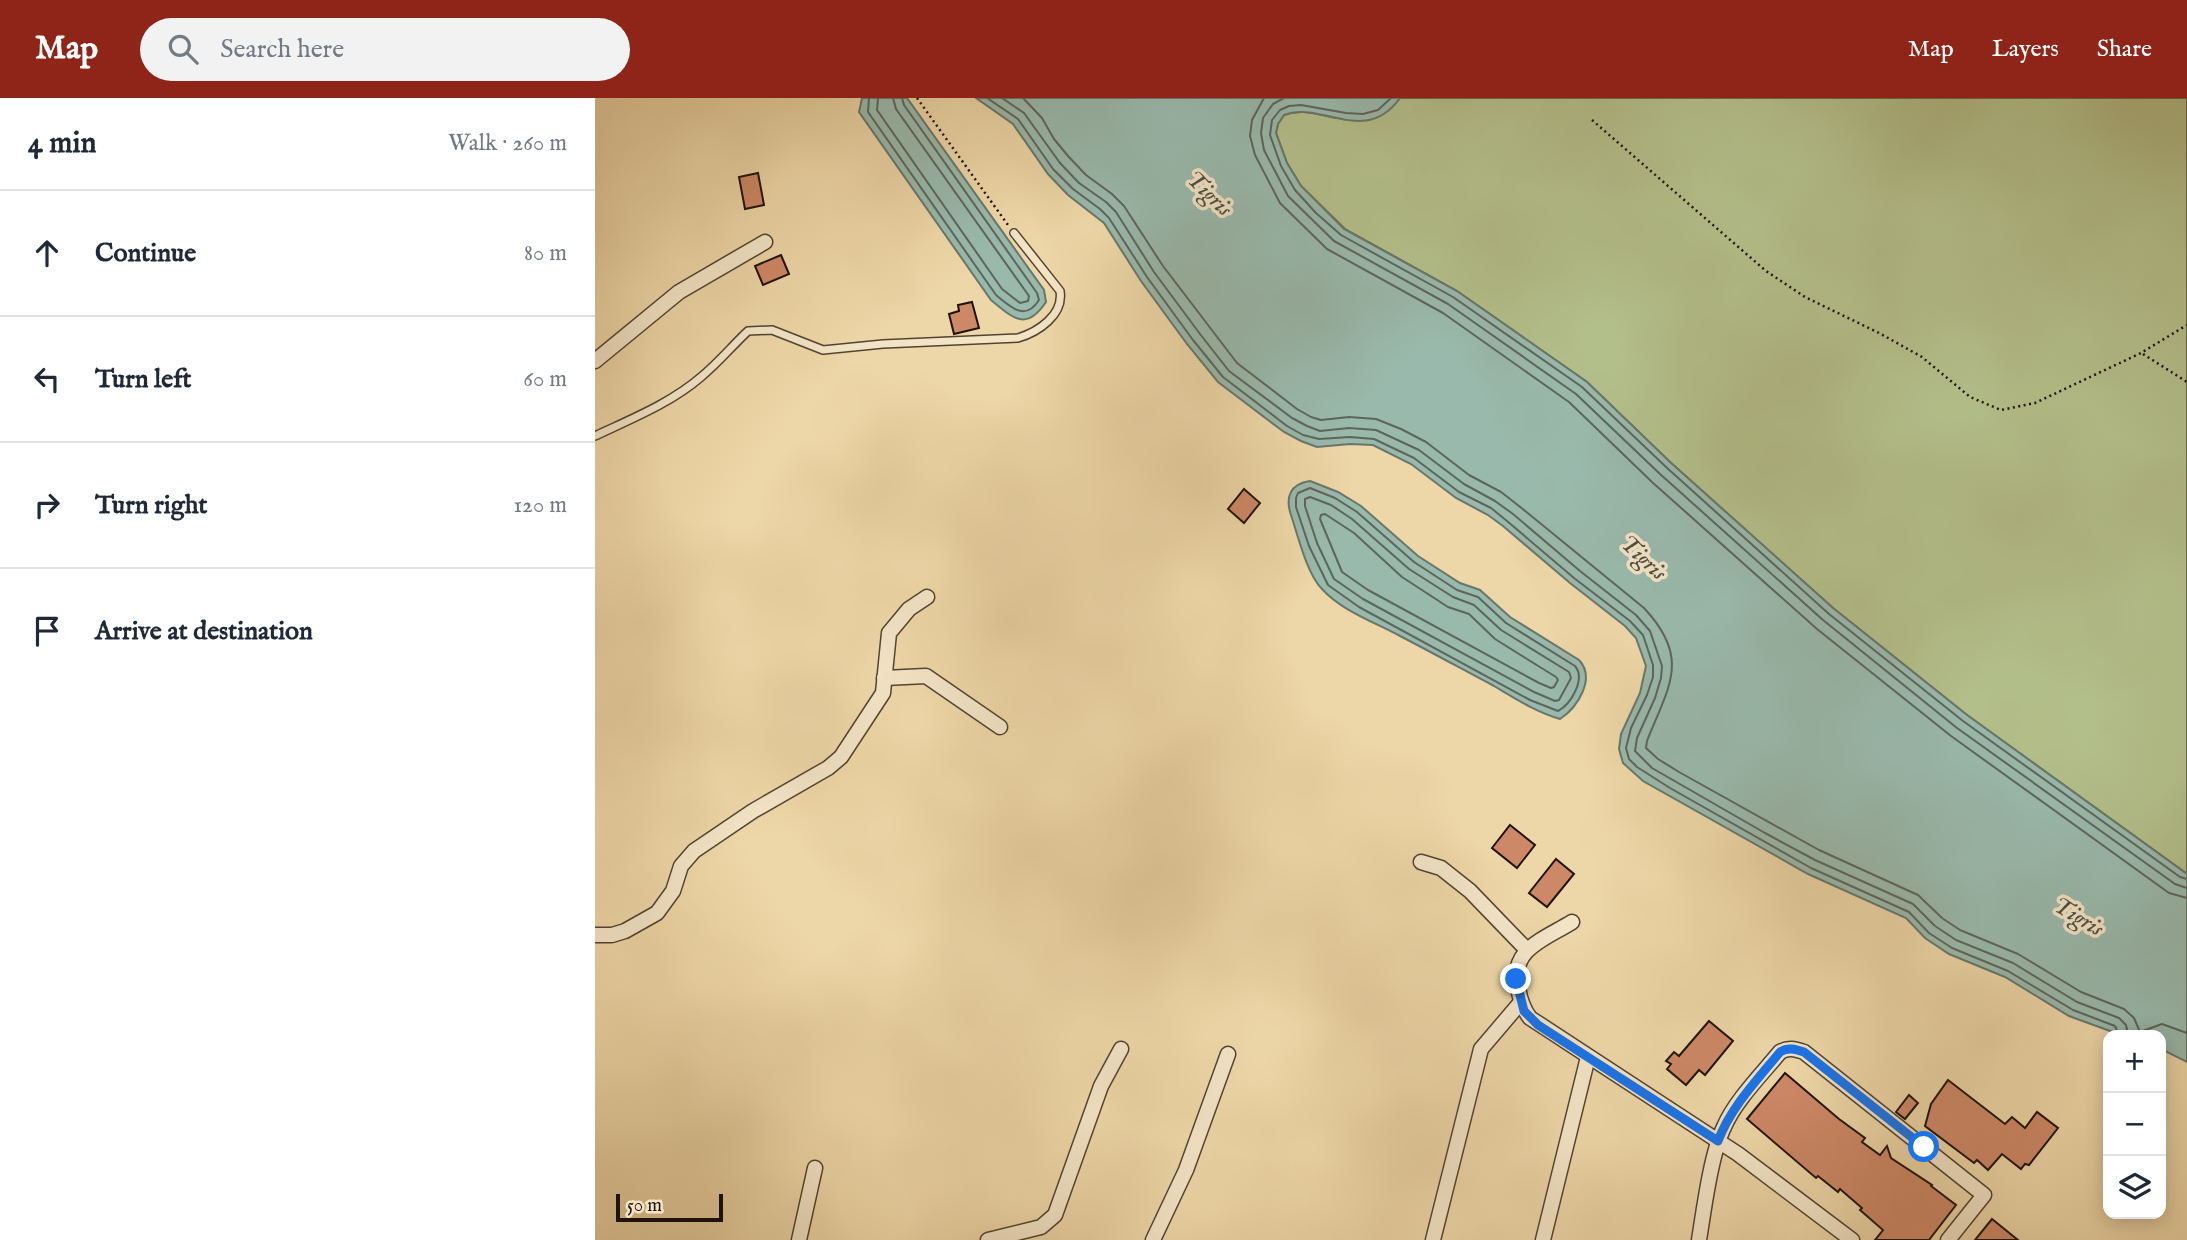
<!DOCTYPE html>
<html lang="en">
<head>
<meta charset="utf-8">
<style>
	:root { --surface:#fff; --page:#f2f2f3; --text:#1f2937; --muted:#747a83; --line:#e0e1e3; --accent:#8f2418 }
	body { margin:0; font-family:"IM FELL English",serif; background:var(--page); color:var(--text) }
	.controls { position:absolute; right:21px; bottom:21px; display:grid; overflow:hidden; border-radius:14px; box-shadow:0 4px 18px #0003 }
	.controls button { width:63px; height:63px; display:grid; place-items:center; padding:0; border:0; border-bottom:2px solid var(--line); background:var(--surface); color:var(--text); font:35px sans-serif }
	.scale { position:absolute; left:21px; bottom:18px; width:107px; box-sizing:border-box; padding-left:7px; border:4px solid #1f140b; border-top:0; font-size:19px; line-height:24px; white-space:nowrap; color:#1f140b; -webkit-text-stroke:5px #f3e4c6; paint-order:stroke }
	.stop { position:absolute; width:21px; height:21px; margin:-16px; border:5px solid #1a73e8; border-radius:50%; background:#fff }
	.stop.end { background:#1a73e8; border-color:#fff; box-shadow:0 2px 7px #0008 }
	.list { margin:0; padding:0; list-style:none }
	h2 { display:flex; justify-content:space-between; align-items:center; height:91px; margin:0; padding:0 28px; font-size:30px }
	h2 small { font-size:23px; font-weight:400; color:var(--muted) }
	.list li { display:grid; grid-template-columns:46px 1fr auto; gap:21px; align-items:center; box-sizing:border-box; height:126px; padding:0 28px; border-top:2px solid var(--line) }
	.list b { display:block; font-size:26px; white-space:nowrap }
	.list em { font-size:23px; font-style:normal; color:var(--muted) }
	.icon { flex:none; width:38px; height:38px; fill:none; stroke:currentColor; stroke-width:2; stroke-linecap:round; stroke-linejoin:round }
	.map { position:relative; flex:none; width:1592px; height:1142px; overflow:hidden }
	header { display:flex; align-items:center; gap:42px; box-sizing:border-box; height:98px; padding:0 35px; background:var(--accent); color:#fff }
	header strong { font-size:33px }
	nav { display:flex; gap:38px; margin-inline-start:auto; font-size:24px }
	.search { width:490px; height:63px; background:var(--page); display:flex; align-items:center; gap:18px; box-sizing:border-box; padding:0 24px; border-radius:38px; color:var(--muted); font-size:26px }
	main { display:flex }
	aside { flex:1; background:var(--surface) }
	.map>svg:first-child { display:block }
	.green { fill:#b3bf8a; stroke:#696a4a; stroke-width:2 }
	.water { fill:#99b9ac; stroke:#68776c; stroke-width:2 }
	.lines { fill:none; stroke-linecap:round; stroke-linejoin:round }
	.shore { stroke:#5c665c; stroke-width:2 }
	.building { fill:#cd8867; stroke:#1f140b; stroke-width:2 }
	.service-casing { stroke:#524432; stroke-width:10 }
	.minor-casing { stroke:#524432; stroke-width:17 }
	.path { stroke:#1f140b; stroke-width:2.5; stroke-dasharray:2 3.5; stroke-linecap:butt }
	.service { stroke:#f3e4c6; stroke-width:7 }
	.minor { stroke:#f3e4c6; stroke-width:14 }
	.route { stroke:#1a73e8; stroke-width:9 }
	.labels { text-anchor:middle; stroke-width:7; stroke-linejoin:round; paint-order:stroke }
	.water-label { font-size:23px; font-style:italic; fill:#4a4e43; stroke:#f3e4c6 }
</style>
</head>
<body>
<header>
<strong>Map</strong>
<div class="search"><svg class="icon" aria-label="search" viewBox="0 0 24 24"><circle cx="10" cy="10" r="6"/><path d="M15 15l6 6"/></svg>Search here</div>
<nav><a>Map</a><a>Layers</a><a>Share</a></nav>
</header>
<main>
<aside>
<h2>4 min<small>Walk · 260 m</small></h2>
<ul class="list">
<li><svg class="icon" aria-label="ahead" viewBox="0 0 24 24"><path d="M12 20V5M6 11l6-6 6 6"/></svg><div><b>Continue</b></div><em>80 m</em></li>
<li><svg class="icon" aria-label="left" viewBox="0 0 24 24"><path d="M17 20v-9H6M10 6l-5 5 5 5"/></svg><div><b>Turn left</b></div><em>60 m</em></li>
<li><svg class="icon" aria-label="right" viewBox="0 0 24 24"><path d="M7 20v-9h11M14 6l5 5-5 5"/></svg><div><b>Turn right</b></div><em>120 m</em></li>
<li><svg class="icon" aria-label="arrive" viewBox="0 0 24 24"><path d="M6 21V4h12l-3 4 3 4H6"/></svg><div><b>Arrive at destination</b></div></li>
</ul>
</aside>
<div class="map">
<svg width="1592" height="1142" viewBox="0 0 1592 1142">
	<rect width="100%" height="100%" fill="#edd6a7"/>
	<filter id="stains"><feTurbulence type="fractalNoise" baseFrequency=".00286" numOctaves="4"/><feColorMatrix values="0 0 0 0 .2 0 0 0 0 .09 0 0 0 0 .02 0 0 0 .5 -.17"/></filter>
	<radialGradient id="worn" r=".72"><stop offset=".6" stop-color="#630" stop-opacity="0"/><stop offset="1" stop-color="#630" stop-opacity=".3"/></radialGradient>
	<path class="green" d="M805,0H1592V776L1372,617L1238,510L1075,364L992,284L862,193L750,131L706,88L692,65L681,35L683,26L689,17C719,5 746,33 783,16C793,12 798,9 805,0Z"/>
	<g class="water">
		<path d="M267,0H312L449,192L451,204C431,234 418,220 396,202L264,14Z"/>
		<path d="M381,0H805C770,49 727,2 689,17L683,26L681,35L692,65L706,88L749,131L862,193L992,284L1075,364L1238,510L1372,617L1592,776V964L1566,951V937H1526L1474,918L1410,879L1354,856L1330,840L1311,820L1213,776L1048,683L1028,665L1024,651L1026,636L1045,595L1051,568L1041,540L1030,528L975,485L908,428L893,417L861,400L816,366L778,347L755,346L722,349L706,343L689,334L623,284L592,246L546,183L509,125L473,97L453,76L418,26Z"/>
		<path d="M715,383L743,394L766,408L823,458L865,485L885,492L915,519L984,562C1001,580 983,609 965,621C941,614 921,601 899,588C867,571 836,554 805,538C779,524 747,513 727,491C712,476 703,438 696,417C690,399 695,386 715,383Z"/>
	</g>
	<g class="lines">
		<g class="shore">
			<path d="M274,0L273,14L401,197C416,209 430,224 444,202L442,195L309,7L307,0"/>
			<polyline points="283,0 282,12 407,191 425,205 433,203 434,198 301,11 298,0"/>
			<polyline points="392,0 423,21 458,71 478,91 505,111 514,120 552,179 598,242 628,279 692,328 708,337 724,341 755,339 779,341 819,360 864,394 896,410 912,423 979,480 1035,523 1048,537 1058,567 1058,579 1052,597 1036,630 1031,650 1034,661 1042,669 1075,690 1216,770 1314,814 1334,835 1357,850 1413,873 1478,912 1520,928 1524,937"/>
			<polyline points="407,0 429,15 465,65 484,85 511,104 521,114 559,174 605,236 634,273 697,320 712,328 725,333 754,330 781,332 824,352 869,386 900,403 918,416 985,473 1041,517 1055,533 1067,568 1066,580 1060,600 1042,640 1040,653 1057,670 1170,735 1220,762 1318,806 1340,828 1361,842 1418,865 1482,904 1524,920 1531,927 1533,937"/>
			<path d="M428,0L447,20L459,41L473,58L491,77L517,96L529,108L568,168L642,265L702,311L716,319L726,322L754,319L781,321L806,331L831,344L874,377L906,394L924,408L1049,510C1097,561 1073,589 1052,643L1051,650L1063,661L1084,674L1224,752L1323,797L1347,820L1365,832L1423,856L1486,894L1529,911L1539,920L1545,934L1567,926L1592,935"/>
			<polyline points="669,0 657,22 655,38 660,57 685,105 732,151 848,215 974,304 1057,384 1222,531 1356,638 1574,795 1592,800"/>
			<polyline points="689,0 678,6 668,20 666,35 669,52 693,98 739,143 853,206 981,296 1065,376 1228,522 1362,630 1580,786 1592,790"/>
			<polyline points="796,0 783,12 768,16 751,15 706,7 694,8 685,12 677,22 675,37 686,68 700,92 721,115 746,137 858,199 987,289 1071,369 1234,516 1368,623 1585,779 1592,781"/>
			<path d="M715,390L740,400L762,414L819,464L862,492L883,499L911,525L980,568C991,581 976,606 963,613L935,602L764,509L733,487L714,448L701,409V400L703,395Z"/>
			<polygon points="715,399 736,407 757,421 814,471 858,499 879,507 906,532 974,574 976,580 964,602 960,603 939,594 768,501 739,481 722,445 710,408 710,401"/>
			<polygon points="730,416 759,435 807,479 853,509 874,516 900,541 961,579 963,582 959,589 956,590 944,585 773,492 747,474 725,421 726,417"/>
		</g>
	</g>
	<g class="building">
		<polygon points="163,75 169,107 150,111 144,79"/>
		<polygon points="186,157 194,176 168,187 160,168"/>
		<polygon points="377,204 384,230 359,236 354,216 364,213 363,207"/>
		<polygon points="649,391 665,405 649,425 633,411"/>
		<polygon points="915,727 940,747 922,770 897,750"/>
		<polygon points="961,761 979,776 952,809 934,795"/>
		<polygon points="1114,923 1138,943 1110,977 1104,972 1091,987 1072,971 1076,966 1071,963 1079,954 1084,958"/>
		<polygon points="1190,975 1244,1021 1270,1040 1267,1044 1285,1057 1292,1048 1296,1060 1337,1087 1336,1088 1361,1107 1334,1142 1280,1142 1288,1132 1265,1112 1267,1110 1245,1091 1243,1094 1223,1078 1221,1080 1152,1021"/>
		<polygon points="1353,982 1410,1026 1417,1019 1430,1030 1442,1014 1463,1030 1434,1067 1430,1066 1426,1071 1407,1056 1393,1072 1382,1062 1379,1065 1330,1028 1336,1006"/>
		<polygon points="1314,997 1323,1005 1310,1021 1301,1014"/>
		<polygon points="1397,1121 1423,1142 1380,1142"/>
	</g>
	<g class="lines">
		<defs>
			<path id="service" d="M0,338C36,321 76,305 106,279C123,265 137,248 153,233L177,232L228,252L288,246L423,240C443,234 469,217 465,193L419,135"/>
			<g id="minor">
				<polyline points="0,263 84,194 170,144"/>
				<polyline points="289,580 331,578 405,629"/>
				<polyline points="826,764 846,770 875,793 932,852"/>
				<path d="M977,824C950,841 914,851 923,890C925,901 928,911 935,920L1143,1056L1257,1142"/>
				<polyline points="0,837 17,837 30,833 62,815 78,793 86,768 99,753 158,713 233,670 246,659 288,595 294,535 314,511 332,499"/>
				<polyline points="204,1142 220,1070"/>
				<polyline points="393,1142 446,1129 460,1117 506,988 526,951"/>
				<polyline points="558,1142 591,1072 633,956"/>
				<polyline points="838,1142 886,951 926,904"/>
				<polyline points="948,1142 993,959"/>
				<path d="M1104,1142C1109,1111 1116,1056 1129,1029C1140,1003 1167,976 1185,954C1193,949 1200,951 1209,954L1389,1097L1353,1142"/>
			</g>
		</defs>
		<use href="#service" class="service-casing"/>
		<use href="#minor" class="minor-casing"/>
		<g class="path">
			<polyline points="322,0 413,127"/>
			<polyline points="997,22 1171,173 1210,199 1286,236 1327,259 1375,299 1406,312 1440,305 1546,255 1592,227"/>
			<polyline points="1548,256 1592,284"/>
		</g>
		<use href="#service" class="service"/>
		<use href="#minor" class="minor"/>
	</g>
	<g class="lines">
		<path class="route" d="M921,881L929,913L943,927L1123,1043C1136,1009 1162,982 1185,954C1193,949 1200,951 1209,954L1329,1049"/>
	</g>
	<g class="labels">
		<g class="water-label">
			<text transform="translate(615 95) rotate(44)" y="8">Tigris</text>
			<text transform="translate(1049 459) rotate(43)" y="8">Tigris</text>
			<text transform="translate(1484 818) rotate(31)" y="8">Tigris</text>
		</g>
	</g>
	<rect width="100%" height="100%" filter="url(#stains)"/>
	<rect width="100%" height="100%" fill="url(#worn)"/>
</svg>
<div class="controls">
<button>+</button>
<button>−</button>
<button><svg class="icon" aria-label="layers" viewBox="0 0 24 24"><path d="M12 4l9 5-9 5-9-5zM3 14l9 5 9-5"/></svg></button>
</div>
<div class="scale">50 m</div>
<div class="stop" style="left:1329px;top:1049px"></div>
<div class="stop end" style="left:921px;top:881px"></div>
</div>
</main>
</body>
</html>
